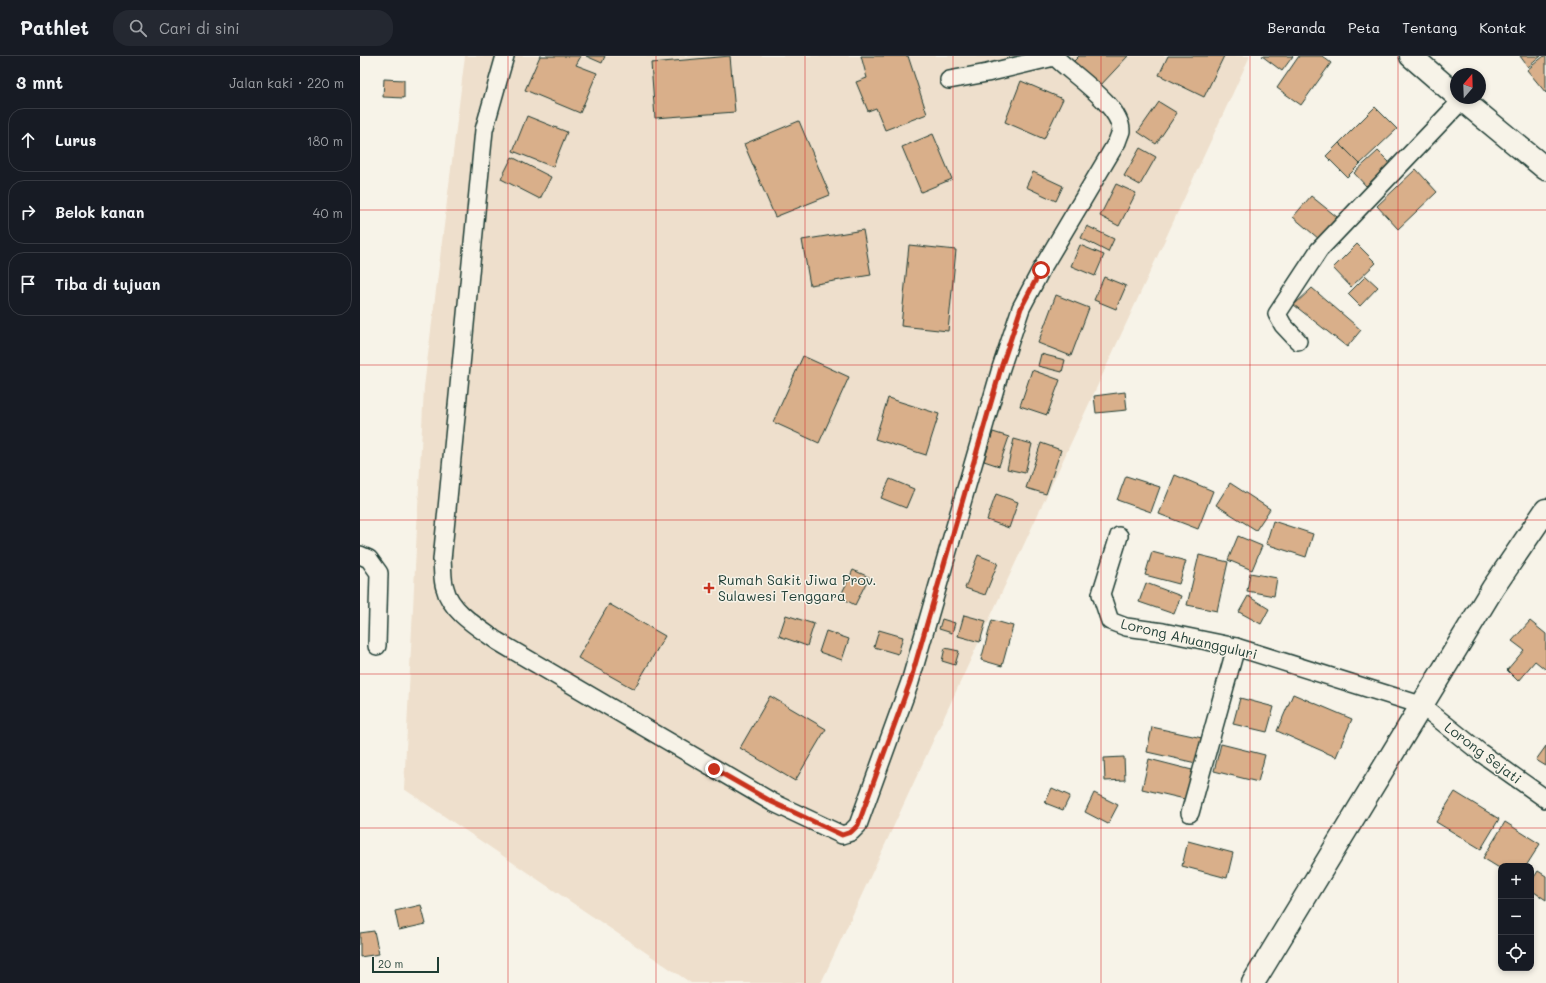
<!DOCTYPE html>
<html lang="id">
<head>
<meta charset="utf-8">
<style>
	:root { --surface:#171b24; --page:#242831; --text:#f1f3f6; --muted:#9ea1a6; --line:#363941 }
	body { margin:0; font-family:Mali,sans-serif; background:var(--page); color:var(--text) }
	.controls { position:absolute; right:12px; bottom:12px; display:grid; overflow:hidden; border-radius:8px; box-shadow:0 2px 6px #0003 }
	.controls button { width:36px; height:36px; display:grid; place-items:center; padding:0; border:0; border-bottom:1px solid var(--line); background:var(--surface); color:var(--text); font:20px sans-serif }
	.compass { position:absolute; left:1090px; top:12px; width:36px; height:36px; border-radius:50%; background:var(--surface); box-shadow:0 2px 6px #0003; rotate:19deg }
	.scale { position:absolute; left:12px; bottom:10px; width:67px; box-sizing:border-box; padding-left:4px; border:2px solid #1f3d34; border-top:0; font-size:11px; line-height:14px; white-space:nowrap; color:#1f3d34; -webkit-text-stroke:3px #f7f3e8; paint-order:stroke }
	.stop { position:absolute; width:12px; height:12px; margin:-9px; border:3px solid #c8321e; border-radius:50%; background:#fff }
	.stop.end { background:#c8321e; border-color:#fff; box-shadow:0 1px 4px #0008 }
	.list { margin:0; padding:0; list-style:none }
	h2 { display:flex; justify-content:space-between; align-items:center; height:52px; margin:0; padding:0 16px; font-size:17px }
	h2 small { font-size:13px; font-weight:400; color:var(--muted) }
	.list li { display:grid; grid-template-columns:26px 1fr auto; gap:12px; align-items:center; box-sizing:border-box; height:64px; margin:0 8px 8px; padding:0 8px; border:1px solid var(--line); border-radius:16px }
	.list b { display:block; font-size:15px; white-space:nowrap }
	.list em { font-size:13px; font-style:normal; color:var(--muted) }
	.icon { flex:none; width:22px; height:22px; fill:none; stroke:currentColor; stroke-width:2; stroke-linecap:round; stroke-linejoin:round }
	.map { position:relative; flex:none; width:1186px; height:927px; overflow:hidden }
	header { display:flex; align-items:center; gap:24px; box-sizing:border-box; height:56px; padding:0 20px; background:var(--surface); border-bottom:1px solid var(--line) }
	header strong { font-size:19px }
	nav { display:flex; gap:22px; margin-inline-start:auto; font-size:14px }
	.search { width:280px; height:36px; background:var(--page); display:flex; align-items:center; gap:10px; box-sizing:border-box; padding:0 14px; border-radius:16px; color:var(--muted); font-size:15px }
	main { display:flex }
	aside { flex:1; background:var(--surface) }
	.map>svg:first-child { display:block }
	.built { fill:#eedfcc }
	.building { fill:#d9af8a; stroke:#1f3d34 }
	.lines { fill:none; stroke-linecap:round; stroke-linejoin:round }
	.street-casing { stroke:#1f3d34; stroke-width:20 }
	.secondary-casing { stroke:#1f3d34; stroke-width:25 }
	.street { stroke:#f7f3e8; stroke-width:17 }
	.secondary { stroke:#f7f3e8; stroke-width:22 }
	.route { stroke:#c8321e; stroke-width:5 }
	.grid { fill:none; stroke:#d62828; stroke-width:1; stroke-opacity:0.55 }
	.poi-dot { fill:#c8321e; stroke:#f7f3e8; stroke-width:1.5 }
	.labels { text-anchor:middle; stroke-width:3; stroke-linejoin:round; paint-order:stroke }
	.poi-label { font-size:14px; fill:#1f3d34; stroke:#f7f3e8; text-anchor:start }
	.street-label { font-size:14px; fill:#1f3d34; stroke:#f7f3e8 }
</style>
</head>
<body>
<header>
<strong>Pathlet</strong>
<div class="search"><svg class="icon" aria-label="search" viewBox="0 0 24 24"><circle cx="10" cy="10" r="6"/><path d="M15 15l6 6"/></svg>Cari di sini</div>
<nav><a>Beranda</a><a>Peta</a><a>Tentang</a><a>Kontak</a></nav>
</header>
<main>
<aside>
<h2>3 mnt<small>Jalan kaki · 220 m</small></h2>
<ul class="list">
<li><svg class="icon" aria-label="ahead" viewBox="0 0 24 24"><path d="M12 20V5M6 11l6-6 6 6"/></svg><div><b>Lurus</b></div><em>180 m</em></li>
<li><svg class="icon" aria-label="right" viewBox="0 0 24 24"><path d="M7 20v-9h11M14 6l5 5-5 5"/></svg><div><b>Belok kanan</b></div><em>40 m</em></li>
<li><svg class="icon" aria-label="arrive" viewBox="0 0 24 24"><path d="M6 21V4h12l-3 4 3 4H6"/></svg><div><b>Tiba di tujuan</b></div></li>
</ul>
</aside>
<div class="map">
<svg width="1186" height="927" viewBox="0 0 1186 927">
	<rect width="100%" height="100%" fill="#f7f3e8"/>
	<filter id="ink" filterUnits="userSpaceOnUse"><feTurbulence type="fractalNoise" baseFrequency=".025" numOctaves="2"/><feDisplacementMap in="SourceGraphic" scale="8" xChannelSelector="R" yChannelSelector="G"/><feConvolveMatrix kernelMatrix="1 2 1 2 8 2 1 2 1" color-interpolation-filters="sRGB"/></filter>
	<g filter="url(#ink)">
		<polygon class="built" points="105,0 890,0 461,927 331,927 44,733 64,331"/>
		<g class="building">
			<polygon points="180,0 221,0 216,9 237,17 220,57 165,34"/>
			<polygon points="226,0 245,0 242,7"/>
			<polygon points="370,0 375,56 295,62 291,7"/>
			<polygon points="501,0 548,0 567,58 525,74 516,52 508,55 496,26 507,22"/>
			<polygon points="719,0 768,0 739,31 712,7"/>
			<polygon points="808,0 864,0 844,41 799,19"/>
			<polygon points="902,0 933,0 922,15"/>
			<polygon points="939,0 962,0 971,7 941,49 917,32"/>
			<polygon points="1160,0 1181,0 1168,11"/>
			<polygon points="1184,0 1186,0 1186,37 1167,14"/>
			<polygon points="24,23 44,24 44,42 23,41"/>
			<polygon points="661,25 703,43 684,83 645,66"/>
			<polygon points="799,46 817,57 796,88 778,76"/>
			<polygon points="1015,51 1037,73 1000,108 979,87"/>
			<polygon points="167,60 207,76 193,111 153,95"/>
			<polygon points="439,65 470,139 415,161 384,88"/>
			<polygon points="573,78 592,123 561,136 542,91"/>
			<polygon points="979,87 1000,108 987,121 966,100"/>
			<polygon points="780,92 796,101 780,129 764,120"/>
			<polygon points="1018,95 1031,108 1006,130 994,117"/>
			<polygon points="152,101 191,121 180,143 141,123"/>
			<polygon points="1056,113 1077,136 1038,173 1017,150"/>
			<polygon points="673,116 703,130 696,145 666,131"/>
			<polygon points="756,128 776,137 759,170 740,160"/>
			<polygon points="951,140 977,161 959,183 933,161"/>
			<polygon points="727,170 754,183 748,196 721,182"/>
			<polygon points="503,174 511,219 450,229 442,184"/>
			<polygon points="997,188 1016,207 991,231 973,212"/>
			<polygon points="549,189 596,194 588,275 541,270"/>
			<polygon points="720,189 744,199 735,220 711,210"/>
			<polygon points="1006,220 1018,231 1000,250 988,238"/>
			<polygon points="744,221 766,230 756,253 734,244"/>
			<polygon points="952,232 1001,274 987,291 934,249"/>
			<polygon points="696,239 729,252 711,300 678,287"/>
			<polygon points="681,298 705,304 702,316 678,310"/>
			<polygon points="443,300 489,321 459,387 413,366"/>
			<polygon points="672,314 700,324 687,359 660,350"/>
			<polygon points="765,336 767,354 736,357 734,340"/>
			<polygon points="528,342 579,358 566,399 515,383"/>
			<polygon points="633,376 649,381 639,410 624,405"/>
			<polygon points="654,383 672,388 665,417 647,413"/>
			<polygon points="681,387 701,394 686,438 666,432"/>
			<polygon points="815,419 853,435 838,473 799,458"/>
			<polygon points="766,420 800,431 791,456 757,444"/>
			<polygon points="530,423 554,433 546,452 521,442"/>
			<polygon points="870,427 910,453 896,474 856,449"/>
			<polygon points="636,438 658,446 649,472 627,464"/>
			<polygon points="913,465 953,478 946,501 906,488"/>
			<polygon points="878,480 902,490 892,514 868,504"/>
			<polygon points="792,496 826,505 819,528 785,519"/>
			<polygon points="618,499 638,507 625,539 605,532"/>
			<polygon points="839,499 868,506 857,555 827,549"/>
			<polygon points="493,514 509,521 495,549 480,541"/>
			<polygon points="890,517 917,522 914,540 887,535"/>
			<polygon points="786,527 821,540 814,558 779,546"/>
			<polygon points="888,540 909,553 901,568 879,556"/>
			<polygon points="249,548 305,580 274,633 218,602"/>
			<polygon points="426,559 454,568 447,590 419,580"/>
			<polygon points="604,559 626,565 620,586 598,580"/>
			<polygon points="582,563 595,567 592,577 579,573"/>
			<polygon points="632,564 653,570 642,610 621,604"/>
			<polygon points="1170,565 1186,578 1186,612 1185,613 1175,605 1158,625 1147,614 1164,594 1152,585"/>
			<polygon points="519,574 543,581 538,598 514,591"/>
			<polygon points="466,575 489,583 482,604 459,596"/>
			<polygon points="585,592 599,595 595,609 582,605"/>
			<polygon points="933,638 992,663 976,701 917,675"/>
			<polygon points="410,640 466,673 435,725 380,692"/>
			<polygon points="880,642 914,651 907,676 873,668"/>
			<polygon points="792,671 842,682 836,707 787,696"/>
			<polygon points="861,688 905,699 898,726 854,715"/>
			<polygon points="1186,690 1186,710 1176,704"/>
			<polygon points="764,701 765,724 745,725 744,702"/>
			<polygon points="789,703 836,715 829,744 782,733"/>
			<polygon points="692,732 710,740 703,754 685,747"/>
			<polygon points="1095,736 1139,763 1121,793 1076,766"/>
			<polygon points="734,737 758,749 748,768 725,756"/>
			<polygon points="1145,766 1180,788 1166,810 1141,810 1141,813 1123,802"/>
			<polygon points="828,785 873,797 867,822 822,810"/>
			<polygon points="1178,815 1186,820 1186,844 1171,834 1171,826"/>
			<polygon points="61,849 66,868 39,874 35,855"/>
			<polygon points="14,875 19,898 0,901 0,877"/>
		</g>
		<g class="lines">
			<defs>
				<g id="street">
					<path d="M145,0L124,74L82,504C83,513 82,524 85,532C90,555 119,572 137,585L412,746L482,779L491,776L498,769L550,626L641,312L661,252L681,214L757,86C758,83 760,78 761,75C761,49 711,18 694,0"/>
					<polyline points="589,24 627,17 694,1"/>
					<polyline points="938,285 923,269 917,258 959,194 1102,44"/>
					<polyline points="759,480 741,538 750,565 766,571 803,576 876,591 1061,649 1121,697 1186,743"/>
					<polyline points="0,499 9,503 19,517 17,590"/>
					<polyline points="830,757 876,591"/>
				</g>
				<g id="secondary">
					<polyline points="1051,0 1096,39"/>
					<polyline points="1100,42 1186,113"/>
					<polyline points="893,927 1133,532 1186,454"/>
				</g>
			</defs>
			<use href="#street" class="street-casing"/>
			<use href="#secondary" class="secondary-casing"/>
			<use href="#street" class="street"/>
			<use href="#secondary" class="secondary"/>
		</g>
	</g>
	<g class="lines" filter="url(#ink)">
		<polyline class="route" points="354,713 412,746 482,779 491,776 498,769 550,626 641,312 661,252 681,214"/>
	</g>
	<path class="grid" d="M148,0V927M296,0V927M445,0V927M593,0V927M741,0V927M890,0V927M1038,0V927M0,154H1186M0,309H1186M0,464H1186M0,618H1186M0,772H1186"/>
	<path class="poi-dot" d="M347 526h4v4h4v4h-4v4h-4v-4h-4v-4h4z"/>
	<g class="labels">
		<g class="poi-label">
			<text x="358" y="529">Rumah Sakit Jiwa Prov.<tspan x="358" dy="16">Sulawesi Tenggara</tspan></text>
		</g>
		<g class="street-label">
			<text transform="translate(829 583) rotate(13)" y="5">Lorong Ahuangguluri</text>
			<text transform="translate(1123 697) rotate(37)" y="5">Lorong Sejati</text>
		</g>
	</g>
</svg>
<div class="controls">
<button>+</button>
<button>−</button>
<button><svg class="icon" aria-label="locate" viewBox="0 0 24 24"><circle cx="12" cy="12" r="6"/><path d="M12 2v4M12 18v4M2 12h4M18 12h4"/></svg></button>
</div>
<svg class="compass" viewBox="-18 -18 36 36"><path d="M0-13l5 13h-10z" fill="#e53935"/><path d="M0 13l5-13h-10z" fill="#9ea1a6"/></svg>
<div class="scale">20 m</div>
<div class="stop" style="left:681px;top:214px"></div>
<div class="stop end" style="left:354px;top:713px"></div>
</div>
</main>
</body>
</html>
